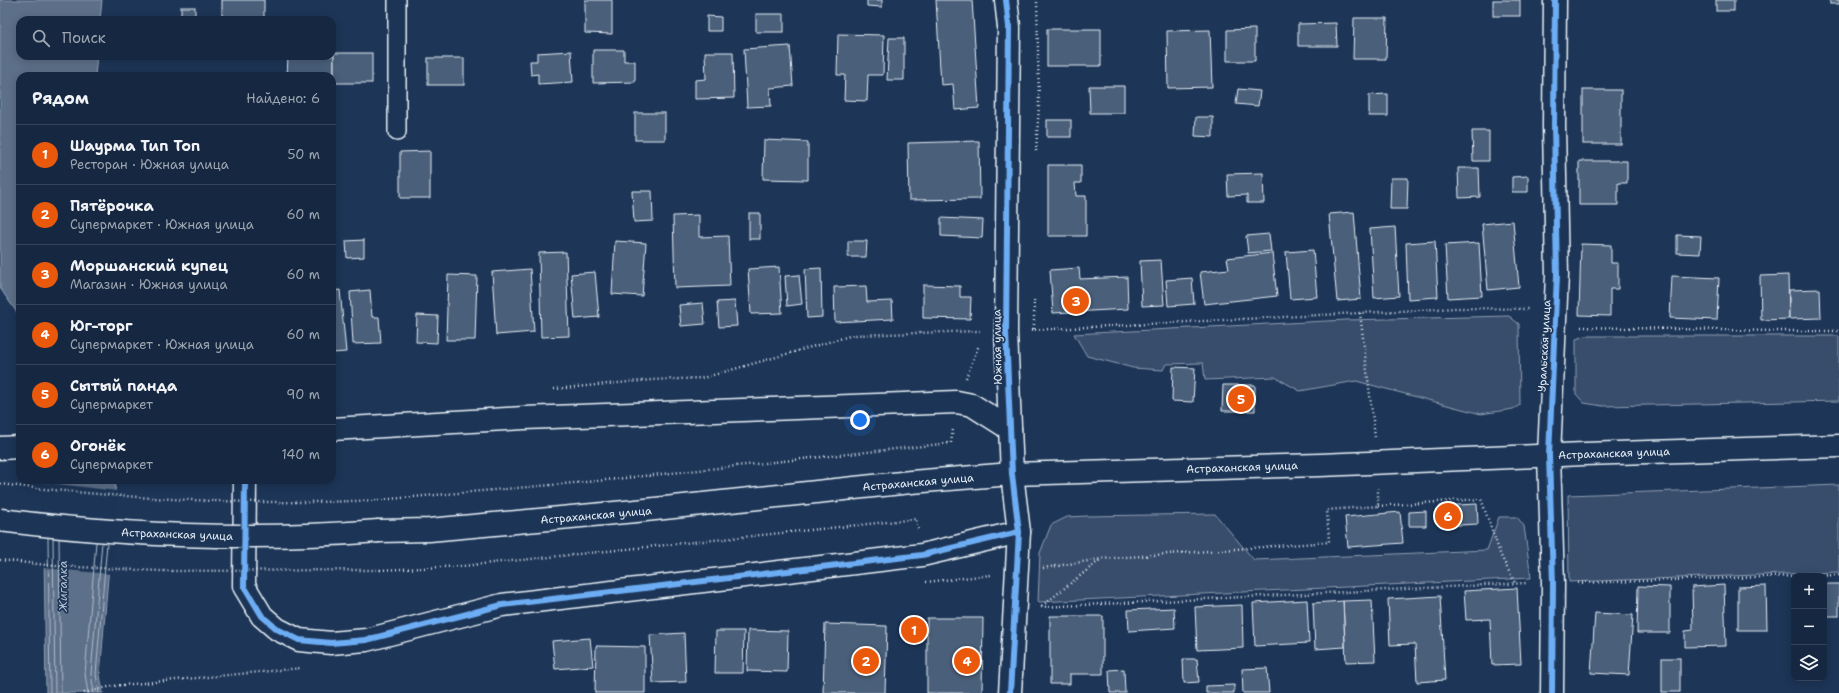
<!DOCTYPE html>
<html lang="ru">
<head>
<meta charset="utf-8">
<style>
	:root { --surface:#162841; --page:#1f3048; --text:#f1f3f6; --muted:#9ea6b1; --line:#35445a; --accent:#ea580c }
	body { margin:0; font-family:"Shantell Sans",sans-serif; background:var(--page); color:var(--text) }
	.controls { position:absolute; right:12px; bottom:12px; display:grid; overflow:hidden; border-radius:8px; box-shadow:0 2px 10px #0003 }
	.controls button { width:36px; height:36px; display:grid; place-items:center; padding:0; border:0; border-bottom:1px solid var(--line); background:var(--surface); color:var(--text); font:20px sans-serif }
	.you { position:absolute; left:860px; top:420px; width:14px; height:14px; margin:-10px; border:3px solid #fff; border-radius:50%; background:#1a73e8; box-shadow:0 0 0 6px #1a73e833 }
	.badge { display:grid; place-items:center; width:26px; height:26px; border-radius:50%; background:var(--accent); color:#fff; font-size:13px; font-weight:700 }
	.pin { position:absolute; translate:-50% -50%; border:2px solid #fff; box-shadow:0 1px 4px #0006 }
	.list { margin:0; padding:0; list-style:none }
	h2 { display:flex; justify-content:space-between; align-items:center; height:52px; margin:0; padding:0 16px; font-size:17px }
	h2 small { font-size:13px; font-weight:400; color:var(--muted) }
	.list li { display:grid; grid-template-columns:26px 1fr auto; gap:12px; align-items:center; box-sizing:border-box; height:60px; padding:0 16px; border-top:1px solid var(--line) }
	.list b { display:block; font-size:15px; white-space:nowrap }
	.list p { margin:0; font-size:13px; white-space:nowrap; color:var(--muted) }
	.list em { font-size:13px; font-style:normal; color:var(--muted) }
	.icon { flex:none; width:22px; height:22px; fill:none; stroke:currentColor; stroke-width:2; stroke-linecap:round; stroke-linejoin:round }
	.map { position:relative; flex:none; width:1839px; height:693px; overflow:hidden }
	.search { position:absolute; background:var(--surface); box-shadow:0 2px 10px #0003; left:16px; top:16px; width:320px; height:44px; display:flex; align-items:center; gap:10px; box-sizing:border-box; padding:0 14px; border-radius:12px; color:var(--muted); font-size:15px }
	.panel { position:absolute; background:var(--surface); box-shadow:0 2px 10px #0003; left:16px; top:72px; width:320px; height:412px; border-radius:12px }
	.map>svg:first-child { display:block }
	.green { fill:#374d6c; stroke:#909fb2 }
	.water { fill:#5d7089; stroke:#95a4b5 }
	.pier { fill:#1d3557 }
	.lines { fill:none; stroke-linecap:round; stroke-linejoin:round }
	.shore { stroke:#b0bdcc; stroke-width:1 }
	.building { fill:#495e7a; stroke:#e8f1f8 }
	.lane-casing { stroke:#e8f1f8; stroke-width:20 }
	.street-casing { stroke:#e8f1f8; stroke-width:25 }
	.secondary-casing { stroke:#e8f1f8; stroke-width:25 }
	.primary-casing { stroke:#e8f1f8; stroke-width:25 }
	.path { stroke:#e8f1f8; stroke-width:2.5; stroke-dasharray:1 3; stroke-linecap:butt }
	.lane { stroke:#1d3557; stroke-width:17 }
	.street { stroke:#1d3557; stroke-width:22 }
	.secondary { stroke:#1d3557; stroke-width:22 }
	.primary { stroke:#1d3557; stroke-width:22 }
	.primary-bridge-casing { stroke:#e8f1f8; stroke-width:25; stroke-linecap:butt }
	.path-bridge { stroke:#e8f1f8; stroke-width:2.5; stroke-dasharray:1 3; stroke-linecap:butt }
	.primary-bridge { stroke:#1d3557; stroke-width:22 }
	.cycleway-casing { stroke:#1d3557; stroke-width:8 }
	.cycleway { stroke:#6dadf4; stroke-width:6 }
	.labels { text-anchor:middle; stroke-width:3.5; stroke-linejoin:round; paint-order:stroke }
	.street-label { font-size:11px; fill:#e8f1f8; stroke:#1d3557 }
	.water-label { font-size:12px; font-style:italic; fill:#b7c4d1; stroke:#1d3557 }
</style>
</head>
<body>
<div class="map">
<svg width="1839" height="693" viewBox="0 0 1839 693">
	<rect width="100%" height="100%" fill="#1d3557"/>
	<filter id="ink" filterUnits="userSpaceOnUse"><feTurbulence type="fractalNoise" baseFrequency=".025" numOctaves="2"/><feDisplacementMap in="SourceGraphic" scale="8" xChannelSelector="R" yChannelSelector="G"/><feConvolveMatrix kernelMatrix="1 2 1 2 8 2 1 2 1" color-interpolation-filters="sRGB"/></filter>
	<g filter="url(#ink)">
		<g class="green">
			<polygon points="1509,316 1519,324 1520,405 1513,409 1481,414 1356,381 1300,391 1275,377 1205,380 1203,363 1166,364 1163,370 1133,368 1087,356 1074,334 1346,320"/>
			<polygon points="1585,336 1839,336 1839,401 1603,406 1584,403 1576,394 1576,339"/>
			<polygon points="1839,485 1839,572 1569,582 1568,495"/>
			<polygon points="1215,514 1254,560 1487,550 1499,517 1517,517 1524,526 1531,578 1038,602 1040,553 1051,525 1067,517 1087,516"/>
		</g>
		<g class="water">
			<polygon points="0,0 102,0 100,20 20,20 20,56 97,56 95,76 20,76 20,317 0,288"/>
			<polygon points="43,480 116,480 100,675 103,693 46,693"/>
		</g>
		<polygon class="pier" points="41,482 117,491 111,574 42,568"/>
		<g class="lines">
			<g class="shore">
				<polyline points="48,538 50,693"/>
				<polyline points="53,538 55,693"/>
				<polyline points="59,539 61,693"/>
				<polyline points="88,693 85,674 96,542"/>
				<polyline points="94,693 91,674 102,542"/>
				<polyline points="99,693 96,674 107,543"/>
			</g>
		</g>
		<g class="building">
			<rect x="222" y="0" width="42" height="20"/>
			<polygon points="585,0 612,0 612,34 585,33"/>
			<polygon points="867,0 882,0 882,7 867,6"/>
			<polygon points="936,0 972,0 979,108 955,110 953,84 941,85"/>
			<rect x="1493" y="0" width="27" height="16"/>
			<rect x="1716" y="0" width="18" height="11"/>
			<rect x="1830" y="0" width="9" height="4"/>
			<rect x="181" y="7" width="14" height="13"/>
			<rect x="756" y="14" width="28" height="18"/>
			<polygon points="707,16 721,17 721,31 707,31"/>
			<polygon points="1354,18 1387,18 1386,59 1353,59"/>
			<polygon points="1336,23 1337,46 1298,46 1298,24"/>
			<rect x="1047" y="29" width="54" height="37"/>
			<polygon points="1255,29 1255,61 1227,61 1227,30"/>
			<polygon points="1210,30 1212,87 1168,88 1167,31"/>
			<polygon points="838,34 884,35 883,75 868,75 867,101 844,100 845,75 837,75"/>
			<polygon points="889,38 904,38 904,80 887,80"/>
			<polygon points="332,43 334,43 334,81 332,81 332,76 287,76 288,56 332,56"/>
			<polygon points="790,46 793,86 770,88 771,106 747,107 744,49"/>
			<polygon points="593,50 624,50 624,61 635,61 635,82 593,83"/>
			<polygon points="571,51 573,82 538,84 538,74 531,75 530,61 537,61 537,53"/>
			<polygon points="705,52 733,52 734,98 695,99 695,80 706,79"/>
			<rect x="334" y="53" width="38" height="30"/>
			<rect x="428" y="58" width="36" height="27"/>
			<polygon points="1089,86 1124,86 1124,113 1090,113"/>
			<polygon points="1238,89 1260,91 1258,106 1236,104"/>
			<rect x="1583" y="90" width="38" height="54"/>
			<polygon points="1388,94 1388,116 1369,116 1369,95"/>
			<rect x="635" y="113" width="30" height="27"/>
			<polygon points="1196,117 1213,117 1213,137 1195,136"/>
			<rect x="1047" y="120" width="24" height="17"/>
			<polygon points="1472,131 1489,131 1489,161 1473,161"/>
			<polygon points="764,140 808,142 808,180 763,179"/>
			<polygon points="979,141 980,199 909,200 908,143"/>
			<polygon points="430,151 430,198 400,198 400,152"/>
			<polygon points="1579,161 1627,161 1627,183 1618,183 1618,205 1579,205"/>
			<polygon points="1048,165 1081,165 1081,183 1075,183 1076,196 1086,196 1086,236 1048,236"/>
			<polygon points="1458,168 1479,168 1480,197 1459,198"/>
			<polygon points="1263,173 1264,203 1247,203 1247,195 1228,196 1227,174"/>
			<polygon points="1528,176 1528,192 1512,192 1512,177"/>
			<polygon points="1391,178 1408,178 1407,209 1390,209"/>
			<polygon points="632,191 652,191 653,221 634,222"/>
			<polygon points="1354,212 1361,299 1337,301 1329,214"/>
			<rect x="749" y="213" width="11" height="26"/>
			<polygon points="699,215 699,237 728,236 730,286 675,288 673,216"/>
			<polygon points="941,218 983,220 982,238 941,236"/>
			<polygon points="1513,221 1519,287 1488,290 1482,224"/>
			<polygon points="1395,227 1399,296 1374,298 1370,229"/>
			<polygon points="1269,234 1271,251 1248,253 1246,236"/>
			<polygon points="1677,235 1701,236 1700,254 1677,253"/>
			<polygon points="364,240 364,257 347,258 346,241"/>
			<polygon points="615,241 646,243 642,296 612,294"/>
			<polygon points="848,241 867,241 866,257 848,257"/>
			<polygon points="1435,241 1438,297 1408,299 1406,243"/>
			<polygon points="1479,243 1482,296 1448,298 1445,245"/>
			<polygon points="1581,244 1611,245 1611,263 1618,263 1618,289 1610,289 1610,316 1579,315"/>
			<polygon points="1313,250 1317,297 1290,299 1286,252"/>
			<polygon points="566,252 569,336 541,337 539,253"/>
			<polygon points="1272,253 1277,296 1204,304 1200,272 1229,269 1227,258"/>
			<polygon points="1161,260 1164,305 1142,306 1140,261"/>
			<polygon points="779,267 782,313 751,314 748,269"/>
			<polygon points="821,268 822,317 807,318 805,269"/>
			<polygon points="1079,268 1080,279 1127,277 1128,309 1053,313 1050,270"/>
			<polygon points="530,269 534,332 496,335 492,272"/>
			<polygon points="595,272 599,317 575,319 571,274"/>
			<polygon points="448,275 477,276 475,340 446,340"/>
			<polygon points="799,275 802,304 787,306 785,276"/>
			<polygon points="1788,275 1789,319 1761,320 1760,276"/>
			<polygon points="1672,276 1719,278 1717,320 1670,318"/>
			<polygon points="1192,278 1194,304 1168,306 1166,280"/>
			<polygon points="923,285 960,286 960,297 971,297 970,319 923,318"/>
			<polygon points="866,286 867,302 892,301 893,319 835,322 834,287"/>
			<polygon points="1820,289 1821,318 1789,319 1789,290"/>
			<polygon points="340,290 346,352 332,353 332,291"/>
			<polygon points="370,290 372,317 379,317 381,343 353,344 350,292"/>
			<polygon points="735,301 737,326 719,327 717,302"/>
			<polygon points="703,303 705,324 681,326 679,305"/>
			<polygon points="417,315 438,316 437,343 416,342"/>
			<polygon points="1173,367 1195,368 1193,402 1172,401"/>
			<polygon points="1223,385 1255,385 1255,411 1222,411"/>
			<polygon points="1477,504 1478,524 1442,526 1440,506"/>
			<polygon points="1426,511 1426,526 1409,526 1409,512"/>
			<polygon points="1400,512 1403,543 1348,547 1345,517"/>
			<rect x="1824" y="584" width="15" height="32"/>
			<polygon points="1724,585 1726,646 1685,647 1685,631 1693,630 1692,587"/>
			<polygon points="1638,586 1670,587 1670,633 1637,633"/>
			<polygon points="1766,586 1767,630 1738,630 1738,587"/>
			<polygon points="1517,588 1521,664 1492,665 1490,619 1466,620 1464,591"/>
			<polygon points="1440,596 1445,680 1417,682 1415,644 1390,645 1388,599"/>
			<polygon points="1307,600 1309,643 1255,646 1253,603"/>
			<polygon points="1372,600 1375,661 1346,662 1343,601"/>
			<polygon points="1343,601 1345,647 1315,649 1313,603"/>
			<polygon points="1242,605 1243,648 1197,650 1195,607"/>
			<polygon points="1174,608 1175,628 1129,631 1128,610"/>
			<polygon points="1595,613 1633,615 1629,675 1591,673"/>
			<polygon points="1050,616 1103,616 1103,674 1070,674 1070,684 1050,684"/>
			<polygon points="927,618 983,618 982,693 927,693"/>
			<polygon points="825,624 887,626 885,693 823,693"/>
			<polygon points="748,630 788,631 787,672 747,671"/>
			<polygon points="716,631 744,631 743,673 715,673"/>
			<polygon points="684,633 686,682 653,683 650,635"/>
			<polygon points="590,638 593,666 555,669 552,641"/>
			<polygon points="596,646 645,647 645,693 595,693"/>
			<rect x="1662" y="658" width="18" height="34"/>
			<polygon points="1183,659 1197,659 1199,682 1184,683"/>
			<polygon points="1267,668 1269,693 1243,693 1242,669"/>
			<polygon points="1124,669 1125,693 1110,693 1109,670"/>
			<polygon points="1234,685 1234,693 1206,693 1206,686"/>
		</g>
		<g class="lines">
			<defs>
				<polyline id="lane" points="397,132 397,0"/>
				<g id="street">
					<polyline points="0,448 20,447"/>
					<polyline points="1010,693 1019,532"/>
				</g>
				<g id="secondary">
					<polyline points="332,429 524,418 957,402 972,405 1010,429"/>
					<polyline points="245,480 244,586 262,616 277,629 299,640 331,643 366,640 502,605 922,555 1019,532 1012,474 1006,332 1009,27 1006,0"/>
					<polyline points="1552,693 1553,584 1549,455 1557,275 1554,126 1555,0"/>
				</g>
				<polyline id="primary" points="379,531 429,530 636,511 911,482 1012,474 1320,465 1584,454 1839,446"/>
			</defs>
			<use href="#lane" class="lane-casing"/>
			<use href="#street" class="street-casing"/>
			<use href="#secondary" class="secondary-casing"/>
			<use href="#primary" class="primary-casing"/>
			<g class="path">
				<polyline points="1036,151 1039,105 1037,0"/>
				<polyline points="1034,300 1034,330"/>
				<polyline points="1360,313 1375,437"/>
				<polyline points="1581,327 1776,331 1839,331"/>
				<polyline points="1031,330 1456,308 1530,309"/>
				<polyline points="966,378 979,345"/>
				<polyline points="554,389 651,380 703,378 853,335 980,331"/>
				<polyline points="378,500 597,481 951,443 953,429"/>
				<polyline points="1378,506 1481,499 1501,556 1515,583"/>
				<polyline points="1043,568 1101,559 1329,542 1327,510 1378,506 1378,488"/>
				<polyline points="380,570 463,566 916,519 918,529"/>
				<polyline points="1806,576 1839,575"/>
				<polyline points="926,582 991,575"/>
				<polyline points="1578,583 1794,576"/>
				<polyline points="1042,606 1100,560"/>
				<polyline points="1041,607 1527,583"/>
				<polyline points="84,693 112,686 302,668"/>
			</g>
			<use href="#lane" class="lane"/>
			<use href="#street" class="street"/>
			<use href="#secondary" class="secondary"/>
			<use href="#primary" class="primary"/>
			<defs>
				<path id="primary-bridge" d="M0,520C126,536 252,541 379,531"/>
			</defs>
			<use href="#primary-bridge" class="primary-bridge-casing"/>
			<g class="path-bridge">
				<path d="M0,484C125,499 252,506 378,500"/>
				<polyline points="0,560 56,566 160,571 380,570"/>
			</g>
			<use href="#primary-bridge" class="primary-bridge"/>
			<defs>
				<g id="cycleway">
					<polyline points="1006,0 1009,27 1006,332 1012,474 1019,532 1010,693"/>
					<polyline points="245,480 244,586 262,616 277,629 299,640 331,643 366,640 502,605 922,555 1019,532"/>
					<polyline points="1552,693 1553,584 1549,455 1557,275 1554,126 1555,0"/>
				</g>
			</defs>
			<use href="#cycleway" class="cycleway-casing"/>
			<use href="#cycleway" class="cycleway"/>
		</g>
	</g>
	<g class="labels">
		<g class="street-label">
			<text transform="translate(1544 346) rotate(-87)" y="4">Уральская улица</text>
			<text transform="translate(997 347) rotate(-91)" y="4">Южная улица</text>
			<text transform="translate(1614 453) rotate(-2)" y="4">Астраханская улица</text>
			<text transform="translate(1242 467) rotate(-2)" y="4">Астраханская улица</text>
			<text transform="translate(918 482) rotate(-5)" y="4">Астраханская улица</text>
			<text transform="translate(596 515) rotate(-5)" y="4">Астраханская улица</text>
			<text transform="translate(177 534) rotate(2)" y="4">Астраханская улица</text>
		</g>
		<g class="water-label">
			<text transform="translate(63 586) rotate(-90)" y="4">Жигалка</text>
		</g>
	</g>
</svg>
<div class="controls">
<button>+</button>
<button>−</button>
<button><svg class="icon" aria-label="layers" viewBox="0 0 24 24"><path d="M12 4l9 5-9 5-9-5zM3 14l9 5 9-5"/></svg></button>
</div>
<div class="you"></div>
<div class="pin badge" style="left:914px;top:630px">1</div>
<div class="pin badge" style="left:866px;top:661px">2</div>
<div class="pin badge" style="left:1076px;top:301px">3</div>
<div class="pin badge" style="left:967px;top:661px">4</div>
<div class="pin badge" style="left:1241px;top:399px">5</div>
<div class="pin badge" style="left:1448px;top:516px">6</div>
<div class="search"><svg class="icon" aria-label="search" viewBox="0 0 24 24"><circle cx="10" cy="10" r="6"/><path d="M15 15l6 6"/></svg>Поиск</div>
<section class="panel">
<h2>Рядом<small>Найдено: 6</small></h2>
<ul class="list">
<li><span class="badge">1</span><div><b>Шаурма Тип Топ</b><p>Ресторан · Южная улица</p></div><em>50 m</em></li>
<li><span class="badge">2</span><div><b>Пятёрочка</b><p>Супермаркет · Южная улица</p></div><em>60 m</em></li>
<li><span class="badge">3</span><div><b>Моршанский купец</b><p>Магазин · Южная улица</p></div><em>60 m</em></li>
<li><span class="badge">4</span><div><b>Юг-торг</b><p>Супермаркет · Южная улица</p></div><em>60 m</em></li>
<li><span class="badge">5</span><div><b>Сытый панда</b><p>Супермаркет</p></div><em>90 m</em></li>
<li><span class="badge">6</span><div><b>Огонёк</b><p>Супермаркет</p></div><em>140 m</em></li>
</ul>
</section>
</div>
</body>
</html>
